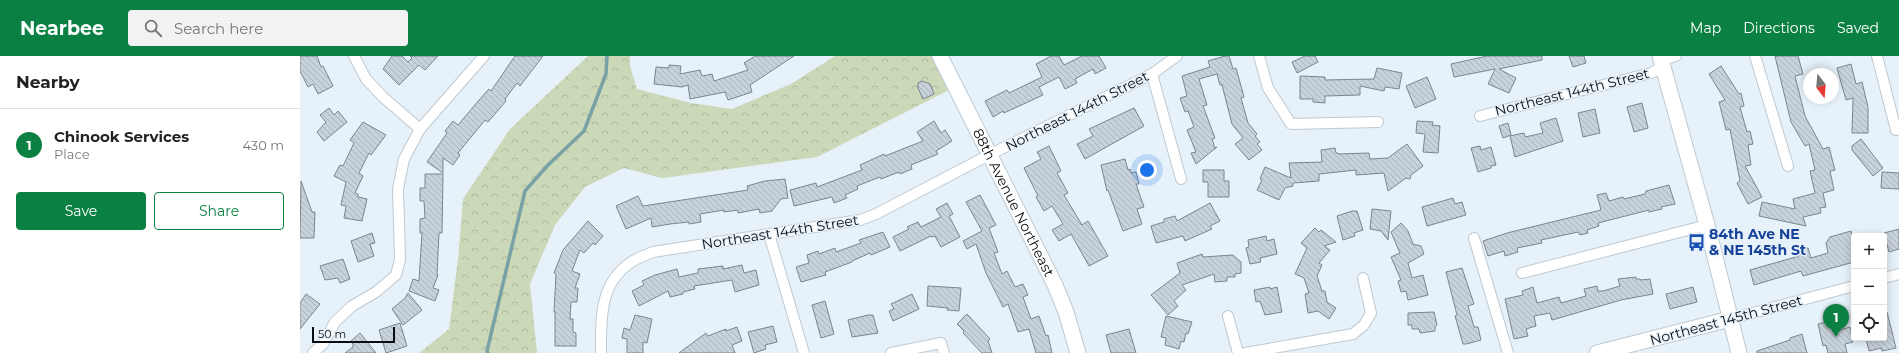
<!DOCTYPE html>
<html lang="en">
<head>
<meta charset="utf-8">
<style>
	:root { --surface:#fff; --page:#f2f2f2; --text:#222; --muted:#767676; --line:#e0e0e0; --accent:#0b8043 }
	body { margin:0; font-family:Montserrat,sans-serif; background:var(--page); color:var(--text) }
	.controls { position:absolute; right:12px; bottom:12px; display:grid; overflow:hidden; border-radius:4px; box-shadow:0 2px 10px #0003 }
	.controls button { width:36px; height:36px; display:grid; place-items:center; padding:0; border:0; border-bottom:1px solid var(--line); background:var(--surface); color:var(--text); font:20px sans-serif }
	.compass { position:absolute; left:1503px; top:12px; width:36px; height:36px; border-radius:50%; background:var(--surface); box-shadow:0 2px 10px #0003; rotate:164deg }
	.scale { position:absolute; left:12px; bottom:10px; width:83px; box-sizing:border-box; padding-left:4px; border:2px solid #0b0e11; border-top:0; font-size:11px; line-height:14px; white-space:nowrap; color:#0b0e11; -webkit-text-stroke:3px #e6f1f9; paint-order:stroke }
	.you { position:absolute; left:847px; top:114px; width:14px; height:14px; margin:-10px; border:3px solid #fff; border-radius:50%; background:#1a73e8; box-shadow:0 0 0 6px #1a73e833 }
	.badge { display:grid; place-items:center; width:26px; height:26px; border-radius:50%; background:var(--accent); color:#fff; font-size:13px; font-weight:700 }
	.pin { position:absolute; translate:-50% -33px; filter:drop-shadow(0 1px 2px #0008) }
	.pin::after { content:''; position:absolute; top:21px; width:14px; height:12px; background:inherit; clip-path:polygon(0 0,100% 0,50% 100%) }
	.list { margin:0; padding:0; list-style:none }
	h2 { display:flex; justify-content:space-between; align-items:center; height:52px; margin:0; padding:0 16px; font-size:17px }
	h2 small { font-size:13px; font-weight:400; color:var(--muted) }
	.list li { display:grid; grid-template-columns:26px 1fr auto; gap:12px; align-items:center; box-sizing:border-box; height:72px; padding:0 16px; border-top:1px solid var(--line) }
	.list b { display:block; font-size:15px; white-space:nowrap }
	.list p { margin:0; font-size:13px; white-space:nowrap; color:var(--muted) }
	.list em { font-size:13px; font-style:normal; color:var(--muted) }
	.actions { display:flex; gap:8px; padding:12px 16px }
	.actions a { flex:1; padding:9px 0; border:1px solid var(--accent); border-radius:4px; text-align:center; font-size:14px; color:var(--accent) }
	.actions .main { background:var(--accent); color:#fff }
	.icon { flex:none; width:22px; height:22px; fill:none; stroke:currentColor; stroke-width:2; stroke-linecap:round; stroke-linejoin:round }
	.map { position:relative; flex:none; width:1599px; height:297px; overflow:hidden }
	header { display:flex; align-items:center; gap:24px; box-sizing:border-box; height:56px; padding:0 20px; background:var(--accent); color:#fff }
	header strong { font-size:19px }
	nav { display:flex; gap:22px; margin-inline-start:auto; font-size:14px }
	.search { width:280px; height:36px; background:var(--page); display:flex; align-items:center; gap:10px; box-sizing:border-box; padding:0 14px; border-radius:4px; color:var(--muted); font-size:15px }
	main { display:flex }
	aside { flex:1; background:var(--surface) }
	.map>svg:first-child { display:block }
	.forest { fill:url(#forest-crowns) }
	.lines { fill:none; stroke-linecap:round; stroke-linejoin:round }
	.stream { stroke:#78a2a5; stroke-width:3.5 }
	.building { fill:url(#building-back-hatch); stroke:#7c858d }
	.street-casing { stroke:#bec9d1; stroke-width:12 }
	.secondary-casing { stroke:#bec9d1; stroke-width:17 }
	.street { stroke:#fff; stroke-width:10 }
	.secondary { stroke:#fff; stroke-width:15 }
	.labels { text-anchor:middle; stroke-width:3; stroke-linejoin:round; paint-order:stroke }
	.street-label { font-size:14px; fill:#0b0e11; stroke:#e6f1f9 }
	.transit-label { font-size:14px; font-weight:bold; fill:#164399; stroke:#e6f1f9; text-anchor:start }
</style>
</head>
<body>
<header>
<strong>Nearbee</strong>
<div class="search"><svg class="icon" aria-label="search" viewBox="0 0 24 24"><circle cx="10" cy="10" r="6"/><path d="M15 15l6 6"/></svg>Search here</div>
<nav><a>Map</a><a>Directions</a><a>Saved</a></nav>
</header>
<main>
<aside>
<h2>Nearby<small></small></h2>
<ul class="list">
<li><span class="badge">1</span><div><b>Chinook Services</b><p>Place</p></div><em>430 m</em></li>
</ul>
<div class="actions"><a class="main">Save</a><a>Share</a></div>
</aside>
<div class="map">
<svg width="1599" height="297" viewBox="0 0 1599 297">
	<defs>
		<pattern id="forest-crowns" width="20" height="18" patternUnits="userSpaceOnUse"><rect width="20" height="18" fill="#ccd9b9"/><path d="M2 6a3 3 0 1 1 6 0M12 15a3 3 0 1 1 6 0" fill="none" stroke="#aeb99e"/></pattern>
		<pattern id="building-back-hatch" width="6" height="6" patternUnits="userSpaceOnUse"><rect width="6" height="6" fill="#c8d2db"/><path d="M-1 5l2 2M0 0l6 6M5-1l2 2" fill="none" stroke="#aab3bb"/></pattern>
	</defs>
	<rect width="100%" height="100%" fill="#e6f1f9"/>
	<polygon class="forest" points="288,0 330,0 330,10 337,33 391,47 432,53 491,28 535,0 640,0 655,31 517,101 362,122 324,112 285,131 255,169 230,228 237,297 119,297 149,273 158,203 163,143 210,73"/>
	<g class="lines">
		<polyline class="stream" points="188,297 187,295 225,135 247,110 284,75 306,18 307,0"/>
	</g>
	<g class="building">
		<polygon points="0,0 17,0 21,11 23,10 33,30 18,38 13,28 8,31 0,15"/>
		<polygon points="92,0 102,0 108,6 112,2 110,0 138,0 125,14 119,9 99,29 83,13"/>
		<polygon points="215,0 243,0 220,30 217,27 205,43 206,45 188,66 185,64 158,97 160,99 153,109 143,102 143,117 127,106 147,77 145,75 153,65 158,69 180,43 189,33 191,35"/>
		<polygon points="455,0 494,0 450,29 452,36 428,44 425,36 390,43 388,29 382,31 354,28 356,11 369,12 369,9 381,10 380,18 400,14 402,20 412,18 414,25 448,14 444,7"/>
		<polygon points="751,0 759,0 764,9 782,0 799,0 806,12 795,18 793,13 775,23 777,27 765,33 759,21 739,31 743,39 704,57 703,55 693,61 685,45 707,34 709,37 742,21 736,8"/>
		<polygon points="925,0 929,0 933,13 936,12 944,41 941,42 948,67 957,78 955,80 960,86 957,88 962,94 949,104 935,88 943,82 932,68 922,29 920,29 917,18 899,23 907,49 903,50 915,82 912,83 915,92 917,91 896,108 891,97 896,96 887,74 894,71 888,55 885,56 880,42 887,40 882,20 910,11 908,5"/>
		<polygon points="1005,0 1015,0 1018,6 997,17 992,6"/>
		<polygon points="1187,0 1242,0 1242,4 1199,13 1216,22 1209,37 1188,28 1195,13 1154,21 1151,8"/>
		<polygon points="1269,0 1284,0 1286,7 1273,11"/>
		<polygon points="1475,0 1498,0 1503,18 1495,20 1505,60 1523,93 1529,91 1535,114 1530,115 1534,134 1523,137 1526,151 1520,152 1521,157 1503,161 1506,170 1459,160 1462,146 1495,153 1493,143 1515,137 1510,115 1515,114 1509,88 1505,90 1491,66"/>
		<polygon points="1551,8 1556,28 1562,26 1568,51 1568,77 1552,77 1553,42 1546,44 1537,12"/>
		<polygon points="1421,10 1439,38 1441,37 1444,50 1440,51 1447,76 1450,75 1453,88 1448,89 1451,109 1445,110 1462,141 1448,148 1437,127 1440,125 1430,73 1426,74 1419,46 1425,44 1409,18"/>
		<polygon points="1077,12 1102,17 1099,33 1085,31 1084,35 1060,30 1060,39 1025,40 1025,47 1013,46 1013,43 1000,43 1000,20 1025,21 1025,24 1074,23"/>
		<polygon points="1127,21 1136,43 1115,52 1106,30"/>
		<polygon points="622,25 630,28 634,38 623,43 618,32 618,27"/>
		<polygon points="1342,47 1348,72 1334,76 1327,51"/>
		<polygon points="29,52 34,59 38,55 47,66 24,85 17,76 26,66 20,59"/>
		<polygon points="834,52 844,70 785,103 777,88 793,80 789,73"/>
		<polygon points="1295,53 1300,77 1283,81 1278,57"/>
		<polygon points="1256,62 1263,85 1215,101 1210,80 1224,77 1225,81 1243,77 1240,67"/>
		<polygon points="634,65 641,77 645,74 652,85 636,95 638,98 611,109 612,113 600,118 599,116 581,123 580,121 557,130 558,133 545,139 547,142 534,147 532,141 494,150 490,134 516,127 517,131 562,114 560,109 584,98 585,100 623,85 617,76"/>
		<polygon points="1117,65 1133,66 1132,69 1140,70 1138,97 1123,96 1125,78 1116,77"/>
		<polygon points="63,66 86,79 71,99 69,97 59,117 63,120 55,137 58,138 58,141 67,143 62,165 44,162 46,150 41,149 46,126 34,120 40,109 43,110 54,87 50,84"/>
		<polygon points="1208,67 1211,79 1203,82 1199,70"/>
		<polygon points="1561,83 1583,112 1573,120 1552,94 1552,90"/>
		<polygon points="1107,88 1123,110 1111,119 1110,123 1106,122 1088,135 1084,117 1056,119 1056,114 1019,118 1019,125 993,127 993,130 985,132 979,144 957,134 962,124 960,123 965,111 991,122 989,107 1022,106 1021,94 1035,92 1036,97 1038,97 1038,98 1069,97 1070,103 1088,102"/>
		<polygon points="749,90 761,115 757,117 768,137 764,139 782,169 788,165 808,200 789,210 771,178 759,185 752,174 763,168 752,150 744,155 736,141 738,140 724,112 741,103 737,96"/>
		<polygon points="1180,90 1181,94 1191,91 1196,109 1191,110 1191,112 1178,116 1171,92"/>
		<polygon points="825,103 828,114 830,113 831,117 836,116 839,128 836,128 844,151 837,153 842,168 823,175 808,134 807,135 801,109"/>
		<polygon points="903,114 924,114 924,125 929,125 929,141 908,141 908,126 903,126"/>
		<polygon points="1582,116 1599,117 1599,133 1581,132"/>
		<polygon points="125,118 143,118 142,177 139,177 137,219 138,219 133,232 139,234 135,245 109,235 113,223 119,225 122,177 120,177 120,163 125,162 124,145 120,145 120,132 125,132"/>
		<polygon points="485,123 488,142 481,143 472,155 460,157 459,153 438,157 438,154 424,156 424,154 400,158 401,166 389,168 389,166 370,168 352,171 351,162 326,173 316,150 338,140 343,150 448,134 447,130 465,125"/>
		<polygon points="1,125 12,156 15,156 14,182 0,182"/>
		<polygon points="1369,129 1375,148 1361,151 1362,153 1349,156 1349,154 1298,167 1299,170 1287,174 1288,177 1280,179 1278,176 1241,184 1242,187 1217,192 1218,196 1205,200 1204,195 1188,200 1183,185 1207,177 1301,154 1297,139 1306,137 1309,145 1323,141 1324,143 1345,138 1346,135"/>
		<polygon points="680,139 696,169 689,172 698,196 694,197 702,218 707,215 715,231 723,228 728,239 723,241 731,263 739,260 746,280 748,279 752,297 736,297 729,273 718,276 708,248 703,251 686,217 676,188 667,193 663,185 682,175 666,146"/>
		<polygon points="1153,142 1155,148 1162,146 1166,159 1127,170 1122,151"/>
		<polygon points="647,147 653,158 649,160 660,181 641,191 635,180 631,181 631,180 600,195 593,181 609,173 607,171 618,166 621,171 641,161 636,153"/>
		<polygon points="910,147 920,165 910,170 912,173 885,185 883,180 856,187 851,170 864,166 864,163 875,160 877,165"/>
		<polygon points="1072,153 1091,155 1088,184 1081,175 1070,173"/>
		<polygon points="1052,155 1057,155 1063,174 1054,177 1055,180 1043,184 1037,160"/>
		<polygon points="288,165 303,180 295,189 293,187 284,197 280,194 272,215 280,218 275,232 278,232 277,246 271,246 270,263 273,263 273,276 276,277 276,290 255,290 255,256 254,256 256,218 254,217 263,194"/>
		<polygon points="1101,167 1108,175 1113,188 1121,190 1124,198 1108,207 1112,222 1123,219 1128,239 1108,244 1106,235 1101,236 1098,225 1101,224 1091,201 1100,197 1091,176"/>
		<polygon points="1015,172 1019,176 1021,174 1036,186 1024,190 1030,194 1019,207 1022,209 1017,220 1022,235 1025,235 1027,246 1036,252 1029,263 1018,255 1008,257 1005,238 1009,237 1004,222 995,218 1007,192 1001,187"/>
		<polygon points="1599,173 1599,193 1589,196 1584,177"/>
		<polygon points="1551,175 1554,185 1554,206 1503,220 1501,215 1454,229 1450,214 1499,200 1498,194 1508,192 1511,202 1528,197 1526,187 1530,181"/>
		<polygon points="583,176 590,191 571,199 570,197 552,205 552,206 525,216 526,219 501,226 496,211 509,207 507,199 518,195 519,198 535,192 536,196 561,187 559,184"/>
		<polygon points="72,177 75,187 70,188 74,200 58,206 51,185"/>
		<polygon points="966,180 967,185 974,183 977,198 960,202 961,206 950,208 946,192 949,191 948,184"/>
		<polygon points="902,198 903,201 933,199 941,206 941,217 935,218 935,221 927,221 927,225 915,226 914,218 882,229 886,234 874,245 878,250 868,259 851,239 880,217 877,207"/>
		<polygon points="43,203 50,223 40,227 38,222 25,224 20,210"/>
		<polygon points="442,209 444,217 456,214 459,229 435,236 432,224 394,230 395,233 383,236 383,238 370,241 368,235 339,250 332,235 344,229 342,225 355,219 377,213 379,221 398,217 398,213 423,210 423,213"/>
		<polygon points="1162,212 1174,248 1168,250 1174,271 1178,271 1181,284 1166,288 1163,288 1155,260 1157,259 1146,216"/>
		<polygon points="1336,221 1336,223 1340,223 1341,224 1350,223 1353,238 1321,244 1252,264 1250,257 1234,260 1236,270 1226,273 1228,280 1214,283 1205,243 1223,239 1222,235 1233,231 1237,247 1259,241 1261,247 1286,240 1284,233 1297,230 1298,235 1303,235 1320,230 1318,223"/>
		<polygon points="628,230 661,232 659,255 647,254 648,252 627,250"/>
		<polygon points="970,231 970,233 977,231 982,256 965,259 960,245 956,246 954,234"/>
		<polygon points="1393,231 1397,246 1370,253 1366,238"/>
		<polygon points="108,237 122,254 103,269 92,253 105,242"/>
		<polygon points="6,238 20,248 0,273 0,247"/>
		<polygon points="612,238 619,253 593,265 589,255 594,253 591,248"/>
		<polygon points="525,245 534,278 521,282 512,249"/>
		<polygon points="1134,256 1137,269 1135,271 1135,275 1120,277 1119,273 1112,273 1112,269 1108,269 1108,257"/>
		<polygon points="1584,256 1587,256 1596,292 1582,295 1581,292 1569,295 1566,282 1584,282"/>
		<polygon points="667,258 690,283 688,285 692,297 682,297 663,277 664,275 657,268"/>
		<polygon points="335,259 352,263 347,287 343,286 343,297 327,297 327,283 322,282 324,272 330,274"/>
		<polygon points="568,259 573,259 578,277 552,281 548,264"/>
		<polygon points="866,260 892,266 888,278 886,277 884,286 881,285 879,293 865,289 866,282 861,281"/>
		<polygon points="1530,265 1533,276 1550,271 1553,286 1545,288 1547,297 1528,297 1526,289 1523,290 1518,268"/>
		<polygon points="100,267 107,290 86,297 79,274"/>
		<polygon points="473,270 477,286 465,289 466,293 454,297 448,276"/>
		<polygon points="437,271 442,285 432,289 435,297 379,297 406,277 408,280 426,273 426,275"/>
		<polygon points="829,273 836,297 811,297 806,279"/>
		<polygon points="60,277 76,297 45,297 53,291 53,288 51,285"/>
		<polygon points="1502,278 1507,297 1457,297 1457,295 1490,284 1490,282"/>
	</g>
	<g class="lines">
		<defs>
			<g id="street">
				<polyline points="54,0 66,23 83,41 120,73"/>
				<polyline points="959,0 968,32 991,68 1078,66"/>
				<polyline points="1455,0 1488,110"/>
				<polyline points="1577,0 1596,74"/>
				<polyline points="1361,4 1376,0"/>
				<polyline points="852,18 881,123"/>
				<polyline points="1180,60 1351,17 1363,11"/>
				<polyline points="469,178 504,297"/>
				<polyline points="1174,182 1208,297"/>
				<polyline points="1222,217 1407,169"/>
				<polyline points="1584,222 1599,218"/>
				<polyline points="928,260 938,297"/>
				<polyline points="1430,263 1554,230"/>
				<polyline points="13,297 23,288 35,266 52,250 76,236 96,219 100,204 98,133 104,103 120,73 184,0"/>
				<path d="M301,297C301,262 299,226 333,205C339,201 347,199 353,196L560,164L576,158L689,99L852,18L877,0"/>
				<polyline points="591,297 641,287 644,297"/>
				<polyline points="945,297 1053,278 1064,269 1071,257 1063,222"/>
			</g>
			<g id="secondary">
				<path id="s1" d="M640,0L755,229L766,256L778,297"/>
				<polyline points="1360,0 1407,169 1439,297"/>
				<polyline points="1297,297 1430,263"/>
			</g>
		</defs>
		<use href="#street" class="street-casing"/>
		<use href="#secondary" class="secondary-casing"/>
		<use href="#street" class="street"/>
		<use href="#secondary" class="secondary"/>
	</g>
	<defs>
		<symbol id="bus-bare" viewBox="-9 -9 18 18"><path d="M-5-6H5V4H4V6H2V4H-2V6H-4V4H-5ZM-3.5-4V0h7V-4ZM-3.5 1.2v1.5H-2V1.2ZM2 1.2v1.5H3.5V1.2Z" fill="#1a4fb4" stroke="#e6f1f9" stroke-width="2.5" paint-order="stroke"/></symbol>
	</defs>
	<g fill-rule="evenodd">
		<use href="#bus-bare" x="1384" y="174" width="25" height="25"/>
	</g>
	<g class="labels">
		<g class="street-label">
			<text transform="translate(1272 36) rotate(-14)" y="5">Northeast 144th Street</text>
			<text transform="translate(777 55) rotate(-27)" y="5">Northeast 144th Street</text>
			<text dy="5" stroke="none"><textPath href="#s1" startOffset="164">88th Avenue Northeast</textPath></text>
			<text transform="translate(480 176) rotate(-9)" y="5">Northeast 144th Street</text>
			<text transform="translate(1426 264) rotate(-15)" y="5">Northeast 145th Street</text>
		</g>
		<g class="transit-label">
			<text x="1409" y="183">84th Ave NE<tspan x="1409" dy="16">&amp; NE 145th St</tspan></text>
		</g>
	</g>
</svg>
<div class="controls">
<button>+</button>
<button>−</button>
<button><svg class="icon" aria-label="locate" viewBox="0 0 24 24"><circle cx="12" cy="12" r="6"/><path d="M12 2v4M12 18v4M2 12h4M18 12h4"/></svg></button>
</div>
<svg class="compass" viewBox="-18 -18 36 36"><path d="M0-13l5 13h-10z" fill="#e53935"/><path d="M0 13l5-13h-10z" fill="#767676"/></svg>
<div class="scale">50 m</div>
<div class="you"></div>
<div class="pin badge" style="left:1536px;top:281px">1</div>
</div>
</main>
</body>
</html>
